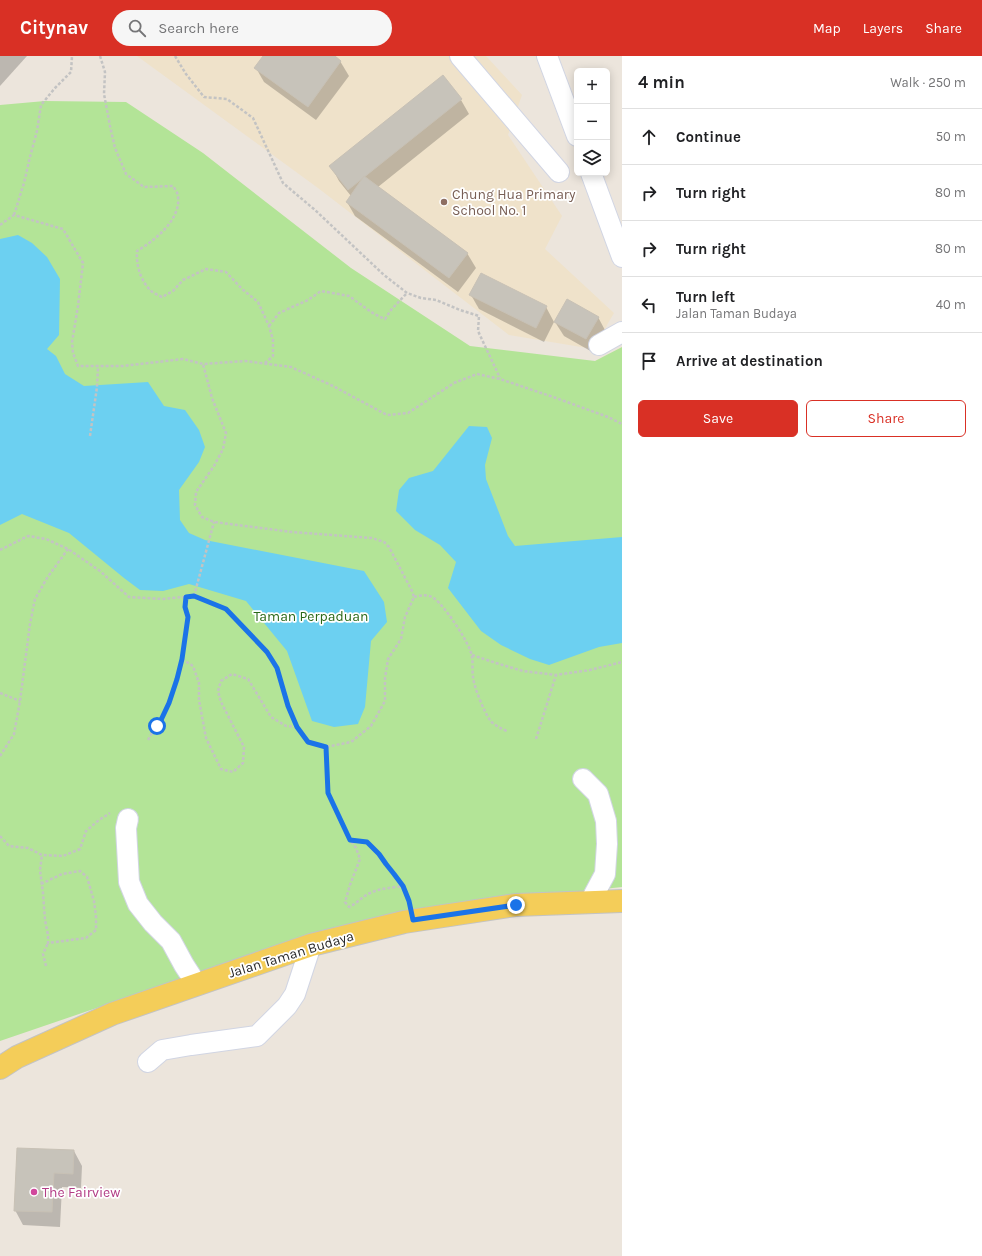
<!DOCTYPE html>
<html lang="en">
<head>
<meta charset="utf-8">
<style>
	:root { --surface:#fff; --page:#f6f6f6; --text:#202124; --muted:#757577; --line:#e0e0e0; --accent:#d93025 }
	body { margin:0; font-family:Karla,sans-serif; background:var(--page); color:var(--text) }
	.controls { position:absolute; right:12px; top:12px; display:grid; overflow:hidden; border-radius:6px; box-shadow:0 2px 10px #0003 }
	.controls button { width:36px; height:36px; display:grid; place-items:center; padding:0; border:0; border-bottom:1px solid var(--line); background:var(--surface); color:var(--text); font:20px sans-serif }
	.stop { position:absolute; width:12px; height:12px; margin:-9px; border:3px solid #1a73e8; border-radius:50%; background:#fff }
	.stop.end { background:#1a73e8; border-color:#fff; box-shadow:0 1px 4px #0008 }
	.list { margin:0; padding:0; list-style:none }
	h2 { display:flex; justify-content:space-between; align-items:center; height:52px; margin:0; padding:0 16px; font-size:17px }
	h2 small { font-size:13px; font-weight:400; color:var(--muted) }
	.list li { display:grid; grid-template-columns:26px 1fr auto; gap:12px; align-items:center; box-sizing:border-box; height:56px; padding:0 16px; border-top:1px solid var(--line) }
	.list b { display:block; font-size:15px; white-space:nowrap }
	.list p { margin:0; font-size:13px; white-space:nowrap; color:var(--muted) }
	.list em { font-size:13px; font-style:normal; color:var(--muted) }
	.actions { display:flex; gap:8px; padding:12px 16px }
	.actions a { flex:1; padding:9px 0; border:1px solid var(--accent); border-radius:6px; text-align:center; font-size:14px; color:var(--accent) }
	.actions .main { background:var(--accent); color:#fff }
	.icon { flex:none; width:22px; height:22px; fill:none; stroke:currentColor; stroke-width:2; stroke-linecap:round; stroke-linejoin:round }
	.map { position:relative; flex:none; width:622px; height:1200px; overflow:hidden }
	header { display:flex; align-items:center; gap:24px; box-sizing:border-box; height:56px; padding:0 20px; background:var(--accent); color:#fff }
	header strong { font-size:19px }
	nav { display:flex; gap:22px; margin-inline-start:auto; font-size:14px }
	.search { width:280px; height:36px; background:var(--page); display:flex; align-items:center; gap:10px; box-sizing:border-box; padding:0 14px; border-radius:22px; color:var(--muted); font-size:15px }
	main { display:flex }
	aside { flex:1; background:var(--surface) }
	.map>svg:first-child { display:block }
	.education { fill:#efe2ca }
	.green { fill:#b3e497 }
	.water { fill:#6cd0f1 }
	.shadow { fill:#0003 }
	.building { fill:#c7c3ba; stroke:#c8c1b5 }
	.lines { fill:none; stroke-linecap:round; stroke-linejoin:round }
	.minor-casing { stroke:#d1d5e3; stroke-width:22 }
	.major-casing { stroke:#c3c3c3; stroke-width:24 }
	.path { stroke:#c3c3c3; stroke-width:2.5; stroke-dasharray:3 2; stroke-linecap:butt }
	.minor { stroke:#fff; stroke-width:20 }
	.major { stroke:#f4cd59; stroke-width:22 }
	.route { stroke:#1a73e8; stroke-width:5 }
	.education-dot { fill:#8d6e63; stroke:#fff; stroke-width:1.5 }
	.hotel-dot { fill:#d1479c; stroke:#fff; stroke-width:1.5 }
	.labels { text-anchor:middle; stroke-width:3.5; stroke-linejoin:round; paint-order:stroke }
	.education-label { font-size:14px; fill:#785e54; stroke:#fff; text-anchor:start }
	.park-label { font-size:14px; fill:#2a6918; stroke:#fff }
	.street-label { font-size:14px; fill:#2a2a2a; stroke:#fff }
	.hotel-label { font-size:14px; fill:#b23c85; stroke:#fff; text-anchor:start }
</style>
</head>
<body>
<header>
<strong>Citynav</strong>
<div class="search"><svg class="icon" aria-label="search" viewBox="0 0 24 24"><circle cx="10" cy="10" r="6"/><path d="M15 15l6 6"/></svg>Search here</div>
<nav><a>Map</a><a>Layers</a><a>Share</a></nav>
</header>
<main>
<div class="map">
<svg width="622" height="1200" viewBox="0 0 622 1200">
	<rect width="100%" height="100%" fill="#ece5dc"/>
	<polygon class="education" points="137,0 486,0 522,39 508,79 562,160 545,193 614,257 593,293 509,279 318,132"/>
	<polygon class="green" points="45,45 126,46 203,97 351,212 470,290 595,305 622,291 622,831 529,841 164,929 0,985 0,49"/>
	<g class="water">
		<polygon points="18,179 32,187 47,201 60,223 59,279 47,293 56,300 65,318 84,330 148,326 164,350 185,354 199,374 205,391 199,406 179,434 180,464 189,477 205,484 364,515 384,546 387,566 371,585 365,651 358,668 334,671 312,665 287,595 246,545 189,528 163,535 140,534 124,522 69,477 22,458 0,469 0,183"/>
		<polygon points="469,370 487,371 492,382 485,409 486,423 508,480 515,490 622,481 622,587 599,591 549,609 530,603 501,589 481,575 448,532 456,506 440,489 415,474 396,455 399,434 409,422 433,415"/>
	</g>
	<g class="shadow">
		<polygon points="0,0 27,0 0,30"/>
		<polygon points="264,0 333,0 340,5 349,20 316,64 264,26 256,12"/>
		<polygon points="461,44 469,58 378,131 467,197 476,212 458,236 355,160 347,146 351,140 339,125 331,110"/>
		<polygon points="471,239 546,251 554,266 544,286 479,253"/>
		<polygon points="598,261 606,276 594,297 564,280 555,266"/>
		<polygon points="74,1095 82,1110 81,1132 62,1131 60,1171 23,1169 15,1154"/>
	</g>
	<g class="building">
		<polygon points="263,0 335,0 341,5 308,51 254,12"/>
		<polygon points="443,19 462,43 348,134 329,110"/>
		<polygon points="364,120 468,197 449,222 346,146"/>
		<polygon points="481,217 547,250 536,272 469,239"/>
		<polygon points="567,243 599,261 586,283 554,266"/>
		<polygon points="17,1092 74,1094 73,1118 54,1117 52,1156 14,1155"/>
	</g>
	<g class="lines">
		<defs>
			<g id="minor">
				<polyline points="460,0 559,116"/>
				<polyline points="547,0 577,80"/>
				<polyline points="591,117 622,201"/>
				<polyline points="599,289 622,276"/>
				<polyline points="583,723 598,738 606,765 607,788 605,818 590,846"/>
				<polyline points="128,763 126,772 129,826 138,848 153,867 171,885 184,909 197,929"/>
				<polyline points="148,1006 162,994 191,989 257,980 287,950 295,938 311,889"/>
			</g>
			<polyline id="major" points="0,1012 17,1001 112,958 311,889 404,866 516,849 622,845"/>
		</defs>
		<use href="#minor" class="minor-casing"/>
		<use href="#major" class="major-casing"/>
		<g class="path">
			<path d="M100,0L105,16L104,38L110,70L115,92L126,118L144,131L173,130C175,133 178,137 178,141C181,164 154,185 137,195C136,209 140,223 150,234C153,237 158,239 162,241L173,235L183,224L206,213L226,216L242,233L258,246L269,270L273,284V300L265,307"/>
			<polyline points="175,0 186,18 204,41 227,43 253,62 283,127 315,154 384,219 407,237 421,242 436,244 460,254 479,260 478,275 500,322"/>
			<polyline points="14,159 24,127 30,101 37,75 41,49 55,32 71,16 72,0"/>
			<polyline points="0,169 14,159 63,173 83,207 78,250 72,286 73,297 78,310 123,310 183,303 203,308 245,305 291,311 333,330 387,359 408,357 454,327 477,318 500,323 556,342 608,361 622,368"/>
			<polyline points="269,270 279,257 308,244 321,235 349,240 374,258 385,263 391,254 407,237"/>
			<polyline points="90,380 97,331 98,311"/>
			<polyline points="0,494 28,480 46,483 68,493 100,515 129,541 163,543 194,540 226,553 267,596 277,612 288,650 297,671 308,686 326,691 351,686 371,670 385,645 385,622 388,603 401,583 405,561 414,541 412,535 389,491 384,486 372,482 292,476 214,466 202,461 195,449 196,436 214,410 223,393 226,377 212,342 203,308"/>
			<polyline points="194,540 214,466"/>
			<path d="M414,541C421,539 429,538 435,543C446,552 469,586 472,600C473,606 472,614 473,621C474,631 484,656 490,664C493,669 503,673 508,676"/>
			<polyline points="472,599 496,607 523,615 556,619 590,614 622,606"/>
			<polyline points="182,603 193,610 199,627 199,644 206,682 221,713 233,716 243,707 244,691 221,646 218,635 221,625 232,618 248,623 271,661 286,670 297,671"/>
			<polyline points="0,637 20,645"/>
			<polyline points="536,683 556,619"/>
			<polyline points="148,684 153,675 161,664 177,623 182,603 188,561 185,551 186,541"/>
			<path d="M326,691L328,737L345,774L351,785L356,792L360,803L350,829L345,846L349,851C356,848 361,842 368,838C379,832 391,832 403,830L409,845"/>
			<polyline points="0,700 14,678 20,645 30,568 35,543 47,522 68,493"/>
			<polyline points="0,780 9,790 28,792 42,799 63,800 80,793 86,775 99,764 110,757"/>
			<path d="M351,785L367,786C374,793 379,799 385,807C391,815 397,822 403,830"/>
			<polyline points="41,828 62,818 80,815 87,821 94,845 96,861 96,874 86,882 48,887 48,879 45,864 43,837 40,814 42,799"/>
			<polyline points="46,910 43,898 48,887"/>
		</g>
		<use href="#minor" class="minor"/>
		<use href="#major" class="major"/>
	</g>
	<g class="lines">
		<polyline class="route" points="157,670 161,664 169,647 177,623 182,603 188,561 185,551 186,541 194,540 226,553 267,596 277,612 288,650 297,671 308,686 326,691 328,737 350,784 367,786 379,798 386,808 394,818 403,830 409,845 413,864 516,849"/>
	</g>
	<circle class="education-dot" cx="444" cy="146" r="4"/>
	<circle class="hotel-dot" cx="34" cy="1136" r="4"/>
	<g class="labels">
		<g class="education-label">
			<text x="452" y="143">Chung Hua Primary<tspan x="452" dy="16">School No. 1</tspan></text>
		</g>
		<g class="park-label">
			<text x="311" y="565">Taman Perpaduan</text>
		</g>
		<g class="street-label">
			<text transform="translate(291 898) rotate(-17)" y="5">Jalan Taman Budaya</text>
		</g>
		<g class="hotel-label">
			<text x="42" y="1141">The Fairview</text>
		</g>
	</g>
</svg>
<div class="controls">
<button>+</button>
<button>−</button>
<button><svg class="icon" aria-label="layers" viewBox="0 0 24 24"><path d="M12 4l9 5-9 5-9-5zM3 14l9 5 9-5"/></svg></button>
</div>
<div class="stop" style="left:157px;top:670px"></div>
<div class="stop end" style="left:516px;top:849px"></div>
</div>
<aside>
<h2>4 min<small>Walk · 250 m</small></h2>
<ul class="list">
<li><svg class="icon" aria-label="ahead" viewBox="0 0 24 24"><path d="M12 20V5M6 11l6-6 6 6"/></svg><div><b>Continue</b></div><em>50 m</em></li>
<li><svg class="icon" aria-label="right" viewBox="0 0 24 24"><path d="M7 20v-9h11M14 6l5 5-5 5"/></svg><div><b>Turn right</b></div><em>80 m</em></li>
<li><svg class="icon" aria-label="right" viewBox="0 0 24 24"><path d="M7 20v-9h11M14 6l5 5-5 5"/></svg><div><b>Turn right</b></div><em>80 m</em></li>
<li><svg class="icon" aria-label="left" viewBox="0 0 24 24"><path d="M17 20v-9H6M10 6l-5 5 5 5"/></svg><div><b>Turn left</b><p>Jalan Taman Budaya</p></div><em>40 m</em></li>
<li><svg class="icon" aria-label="arrive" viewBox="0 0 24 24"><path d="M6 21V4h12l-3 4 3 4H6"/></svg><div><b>Arrive at destination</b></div></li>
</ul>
<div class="actions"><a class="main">Save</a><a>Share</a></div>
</aside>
</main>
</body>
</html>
